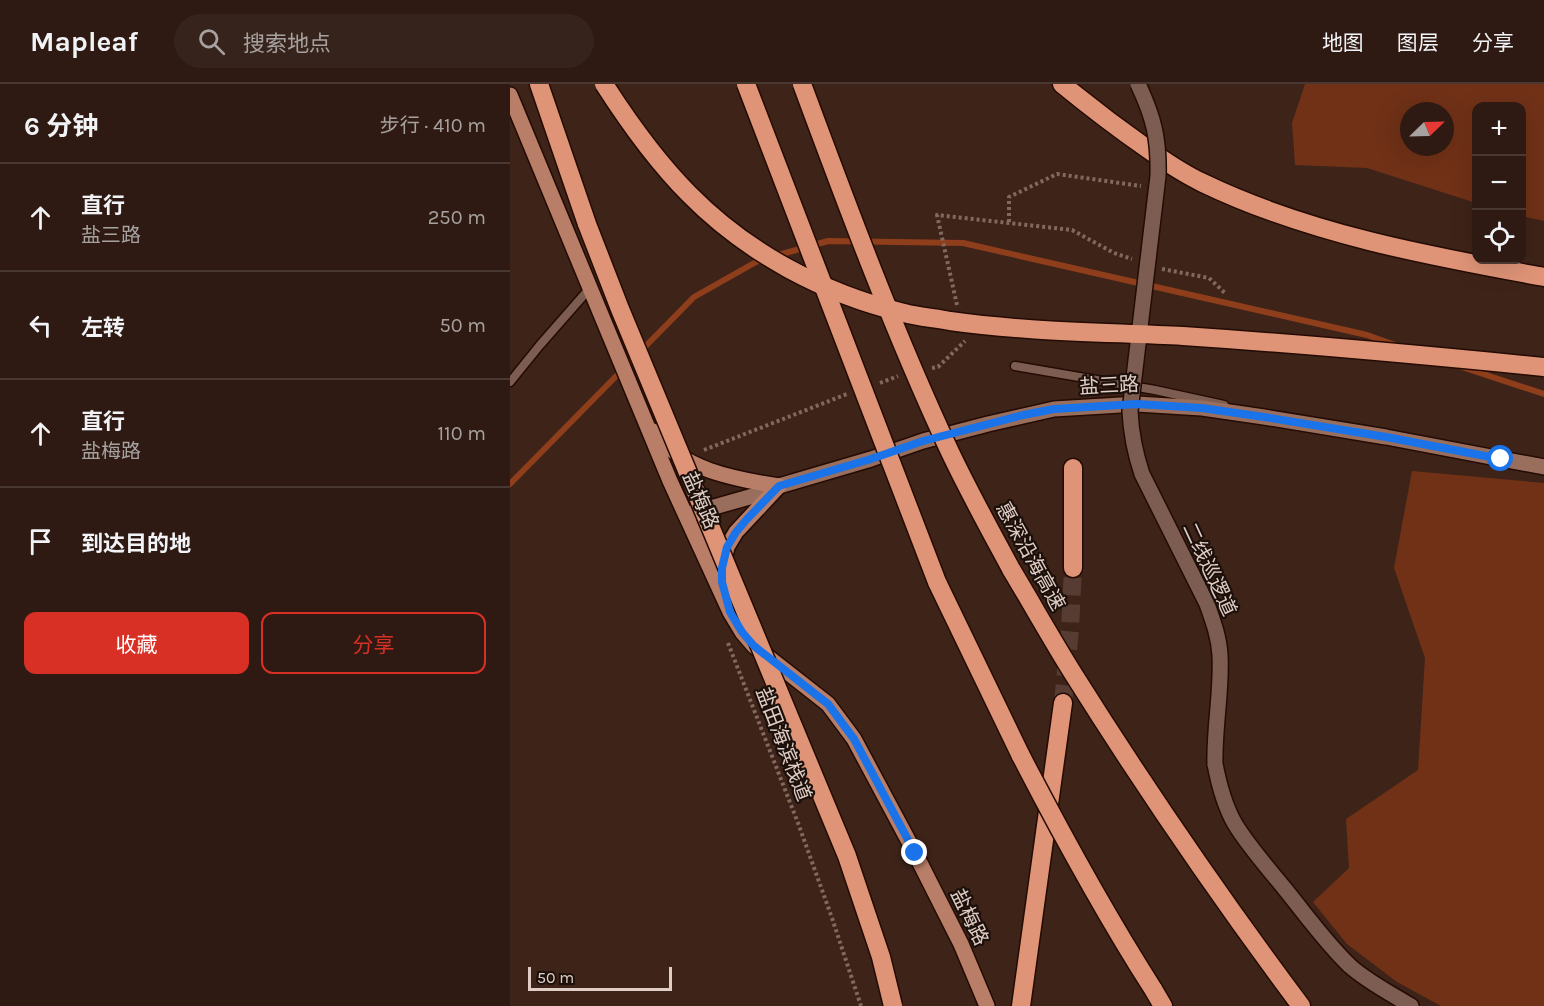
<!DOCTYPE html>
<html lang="zh">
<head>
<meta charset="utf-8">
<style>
	:root { --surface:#2e1a12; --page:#36231b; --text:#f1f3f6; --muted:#a7a19f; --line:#493832; --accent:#d93025 }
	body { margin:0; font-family:Karla,"Noto Sans SC",sans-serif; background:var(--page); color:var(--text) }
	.controls { position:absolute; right:18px; top:18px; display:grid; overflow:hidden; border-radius:12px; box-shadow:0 6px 24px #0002 }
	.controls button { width:54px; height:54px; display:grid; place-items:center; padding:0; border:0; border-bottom:2px solid var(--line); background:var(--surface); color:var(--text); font:30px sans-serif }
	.compass { position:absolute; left:890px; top:18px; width:54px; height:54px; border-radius:50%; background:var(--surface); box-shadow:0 6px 24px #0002; rotate:67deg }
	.scale { position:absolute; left:18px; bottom:15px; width:144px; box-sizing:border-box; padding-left:6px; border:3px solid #e0cdc6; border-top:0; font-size:16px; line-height:21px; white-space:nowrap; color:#e0cdc6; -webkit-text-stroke:4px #1c100b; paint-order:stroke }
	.stop { position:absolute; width:18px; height:18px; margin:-14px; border:4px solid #1a73e8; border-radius:50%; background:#fff }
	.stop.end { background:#1a73e8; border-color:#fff; box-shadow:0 2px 6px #0008 }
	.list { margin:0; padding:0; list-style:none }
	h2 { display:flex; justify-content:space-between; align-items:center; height:78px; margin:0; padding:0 24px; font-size:26px }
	h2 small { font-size:20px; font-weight:400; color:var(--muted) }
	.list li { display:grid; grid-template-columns:39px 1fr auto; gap:18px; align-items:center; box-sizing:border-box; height:108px; padding:0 24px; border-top:2px solid var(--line) }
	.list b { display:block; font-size:22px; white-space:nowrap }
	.list p { margin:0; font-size:20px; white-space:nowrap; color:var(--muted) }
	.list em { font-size:20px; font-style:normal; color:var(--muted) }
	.actions { display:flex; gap:12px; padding:18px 24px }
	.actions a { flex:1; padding:14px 0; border:2px solid var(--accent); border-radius:12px; text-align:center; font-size:21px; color:var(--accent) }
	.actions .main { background:var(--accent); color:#fff }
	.icon { flex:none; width:33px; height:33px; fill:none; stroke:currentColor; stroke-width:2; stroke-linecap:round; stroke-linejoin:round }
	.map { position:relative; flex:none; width:1034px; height:922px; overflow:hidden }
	header { display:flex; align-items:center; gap:36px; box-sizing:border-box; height:84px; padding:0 30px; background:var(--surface); border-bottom:2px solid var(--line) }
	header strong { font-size:28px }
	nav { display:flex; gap:33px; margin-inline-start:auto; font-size:21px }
	.search { width:420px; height:54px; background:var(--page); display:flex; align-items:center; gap:15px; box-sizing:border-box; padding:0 21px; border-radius:33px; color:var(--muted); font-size:22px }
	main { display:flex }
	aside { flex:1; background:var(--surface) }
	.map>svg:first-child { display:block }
	.green { fill:#703117; fill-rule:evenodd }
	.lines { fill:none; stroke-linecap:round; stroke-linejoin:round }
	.stream { stroke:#8f3e1b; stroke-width:6 }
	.motorway-tunnel { stroke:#563c32; stroke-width:18; stroke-dasharray:18 9; stroke-linecap:butt }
	.service-casing { stroke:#240b03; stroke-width:11 }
	.minor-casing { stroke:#240b03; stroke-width:18 }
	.secondary-casing { stroke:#240b03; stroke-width:18 }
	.primary-casing { stroke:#240b03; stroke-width:18 }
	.motorway-casing { stroke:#240b03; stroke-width:21 }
	.path { stroke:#816960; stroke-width:4; stroke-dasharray:3 3; stroke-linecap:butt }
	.service { stroke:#7d5d51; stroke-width:8 }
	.minor { stroke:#7d5d51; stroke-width:15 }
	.secondary { stroke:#9a6e5c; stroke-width:15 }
	.primary { stroke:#b87e68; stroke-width:15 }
	.motorway { stroke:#df9477; stroke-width:18 }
	.minor-bridge-casing { stroke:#240b03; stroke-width:18; stroke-linecap:butt }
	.motorway-bridge-casing { stroke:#240b03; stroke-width:21; stroke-linecap:butt }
	.minor-bridge { stroke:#7d5d51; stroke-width:15 }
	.motorway-bridge { stroke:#df9477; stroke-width:18 }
	.route { stroke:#1a73e8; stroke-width:8 }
	.labels { text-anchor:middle; stroke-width:4.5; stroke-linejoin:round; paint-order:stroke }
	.street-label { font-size:20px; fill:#e0cdc6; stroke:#1c100b }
</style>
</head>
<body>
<header>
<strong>Mapleaf</strong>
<div class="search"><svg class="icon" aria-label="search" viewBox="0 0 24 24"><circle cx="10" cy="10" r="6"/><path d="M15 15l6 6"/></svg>搜索地点</div>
<nav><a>地图</a><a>图层</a><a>分享</a></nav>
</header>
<main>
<aside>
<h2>6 分钟<small>步行 · 410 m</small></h2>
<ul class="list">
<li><svg class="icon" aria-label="ahead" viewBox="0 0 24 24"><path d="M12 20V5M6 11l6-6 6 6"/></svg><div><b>直行</b><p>盐三路</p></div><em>250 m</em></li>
<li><svg class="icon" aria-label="left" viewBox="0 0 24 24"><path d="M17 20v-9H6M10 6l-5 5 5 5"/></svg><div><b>左转</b></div><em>50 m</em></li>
<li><svg class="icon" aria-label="ahead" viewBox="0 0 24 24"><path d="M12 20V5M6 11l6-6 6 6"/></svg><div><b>直行</b><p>盐梅路</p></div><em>110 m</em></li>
<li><svg class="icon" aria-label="arrive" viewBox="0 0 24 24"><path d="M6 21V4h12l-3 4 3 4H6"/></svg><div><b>到达目的地</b></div></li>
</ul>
<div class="actions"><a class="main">收藏</a><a>分享</a></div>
</aside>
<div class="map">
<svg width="1034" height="922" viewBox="0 0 1034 922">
	<rect width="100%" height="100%" fill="#3e2318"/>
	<g class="green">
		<path d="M795,0H1034V137L1012,132L1011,22H966V119L857,84L785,81L782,39ZM899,27H935V63H899Z"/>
		<polygon points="902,387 1034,399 1034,922 931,922 887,898 837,860 803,818 839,784 836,735 908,686 915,574 884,484"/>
	</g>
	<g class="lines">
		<g class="stream">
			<polyline points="265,172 318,157 453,159 857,251 888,262"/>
			<polyline points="952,283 1034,310"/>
			<polyline points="0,400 184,213 246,178 255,175"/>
		</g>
		<polyline class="motorway-tunnel" points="553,619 560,545 563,484"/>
		<defs>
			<g id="service">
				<polyline points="505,282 645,306 714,321"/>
				<polyline points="0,298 30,261 80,204"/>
			</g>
			<path id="minor" d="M705,680C709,701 714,721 725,740C739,763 758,784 775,805C796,831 816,859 840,882C858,898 880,909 901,922"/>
			<polyline id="secondary" points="176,431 243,412 269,402 361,375 413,357 478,340 544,325 627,320 692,324 754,333 876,353 1034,383"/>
			<g id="primary">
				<polyline points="0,11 160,397 220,528 232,548 244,562 318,620 344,655 405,769 451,860 477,922"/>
				<path d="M143,347C172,386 224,395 269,402"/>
				<polyline points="213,481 217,463 226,448 269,402"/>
			</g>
			<g id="motorway">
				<polyline points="29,0 77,140"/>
				<path d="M552,0C580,23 609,45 639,66C656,78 674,90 693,99C799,150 919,172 1034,193"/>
				<polyline points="563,484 563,384"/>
				<path d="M501,485C522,520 542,556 564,591C635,704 711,815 791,922"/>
				<polyline points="427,498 511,672"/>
				<polyline points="643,905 653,922"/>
				<polyline points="511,922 553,619"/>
			</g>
		</defs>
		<use href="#service" class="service-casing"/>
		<use href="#minor" class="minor-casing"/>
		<use href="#secondary" class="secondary-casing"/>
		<use href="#primary" class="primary-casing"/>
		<use href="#motorway" class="motorway-casing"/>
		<g class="path">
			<polyline points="499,138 499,113 547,90 631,102"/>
			<polyline points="652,185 699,194 716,210"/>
			<polyline points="447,221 427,131 562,146 604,169 622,175"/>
			<polyline points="422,284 428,283 455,257"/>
			<polyline points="370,299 388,292"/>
			<polyline points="194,366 337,310"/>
			<polyline points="218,559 288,739 322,834 351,922"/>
		</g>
		<use href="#service" class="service"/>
		<use href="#minor" class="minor"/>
		<use href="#secondary" class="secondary"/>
		<use href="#primary" class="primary"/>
		<use href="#motorway" class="motorway"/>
		<defs>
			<path id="minor-bridge" d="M628,0C644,34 649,55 648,92L620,327C621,349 625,369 632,390L697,520C703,537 709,553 710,571C712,607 704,643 705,680"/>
			<g id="motorway-bridge">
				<path d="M94,0C119,39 146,77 179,110C237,169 314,210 394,229C409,233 425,234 440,237C517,248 595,248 673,252C793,260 914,271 1034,283"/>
				<polyline points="236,0 427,498"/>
				<path d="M292,0C338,124 384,248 440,368C459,408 480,446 501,485"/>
				<polyline points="77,140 110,225 337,772 371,873 383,922"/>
				<path d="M511,672C552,751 595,830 643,905"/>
			</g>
		</defs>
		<use href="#minor-bridge" class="minor-bridge-casing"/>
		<use href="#motorway-bridge" class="motorway-bridge-casing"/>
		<use href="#minor-bridge" class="minor-bridge"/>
		<use href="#motorway-bridge" class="motorway-bridge"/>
	</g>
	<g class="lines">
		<polyline class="route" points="405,769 344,655 318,620 244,562 232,548 220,528 212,498 212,484 217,463 226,448 237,435 269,402 361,375 413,357 513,331 544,325 627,320 692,324 754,333 876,353 991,375"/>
	</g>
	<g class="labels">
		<g class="street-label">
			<text transform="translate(599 301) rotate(-3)" y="7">盐三路</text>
			<text transform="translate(191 416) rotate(66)" y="7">盐梅路</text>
			<text transform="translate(521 472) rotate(61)" y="7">惠深沿海高速</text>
			<text transform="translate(700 485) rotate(65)" y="7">二线巡逻道</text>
			<text transform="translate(274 660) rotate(69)" y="7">盐田海滨栈道</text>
			<text transform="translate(460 833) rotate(64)" y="7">盐梅路</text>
		</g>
	</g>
</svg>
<div class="controls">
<button>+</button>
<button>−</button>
<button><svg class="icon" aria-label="locate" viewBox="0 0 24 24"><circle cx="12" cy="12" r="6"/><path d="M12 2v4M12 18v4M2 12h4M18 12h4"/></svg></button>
</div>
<svg class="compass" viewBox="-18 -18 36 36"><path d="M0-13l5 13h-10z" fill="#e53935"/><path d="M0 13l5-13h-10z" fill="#a7a19f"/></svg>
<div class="scale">50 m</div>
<div class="stop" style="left:991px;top:375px"></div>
<div class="stop end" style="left:405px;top:769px"></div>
</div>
</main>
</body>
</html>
